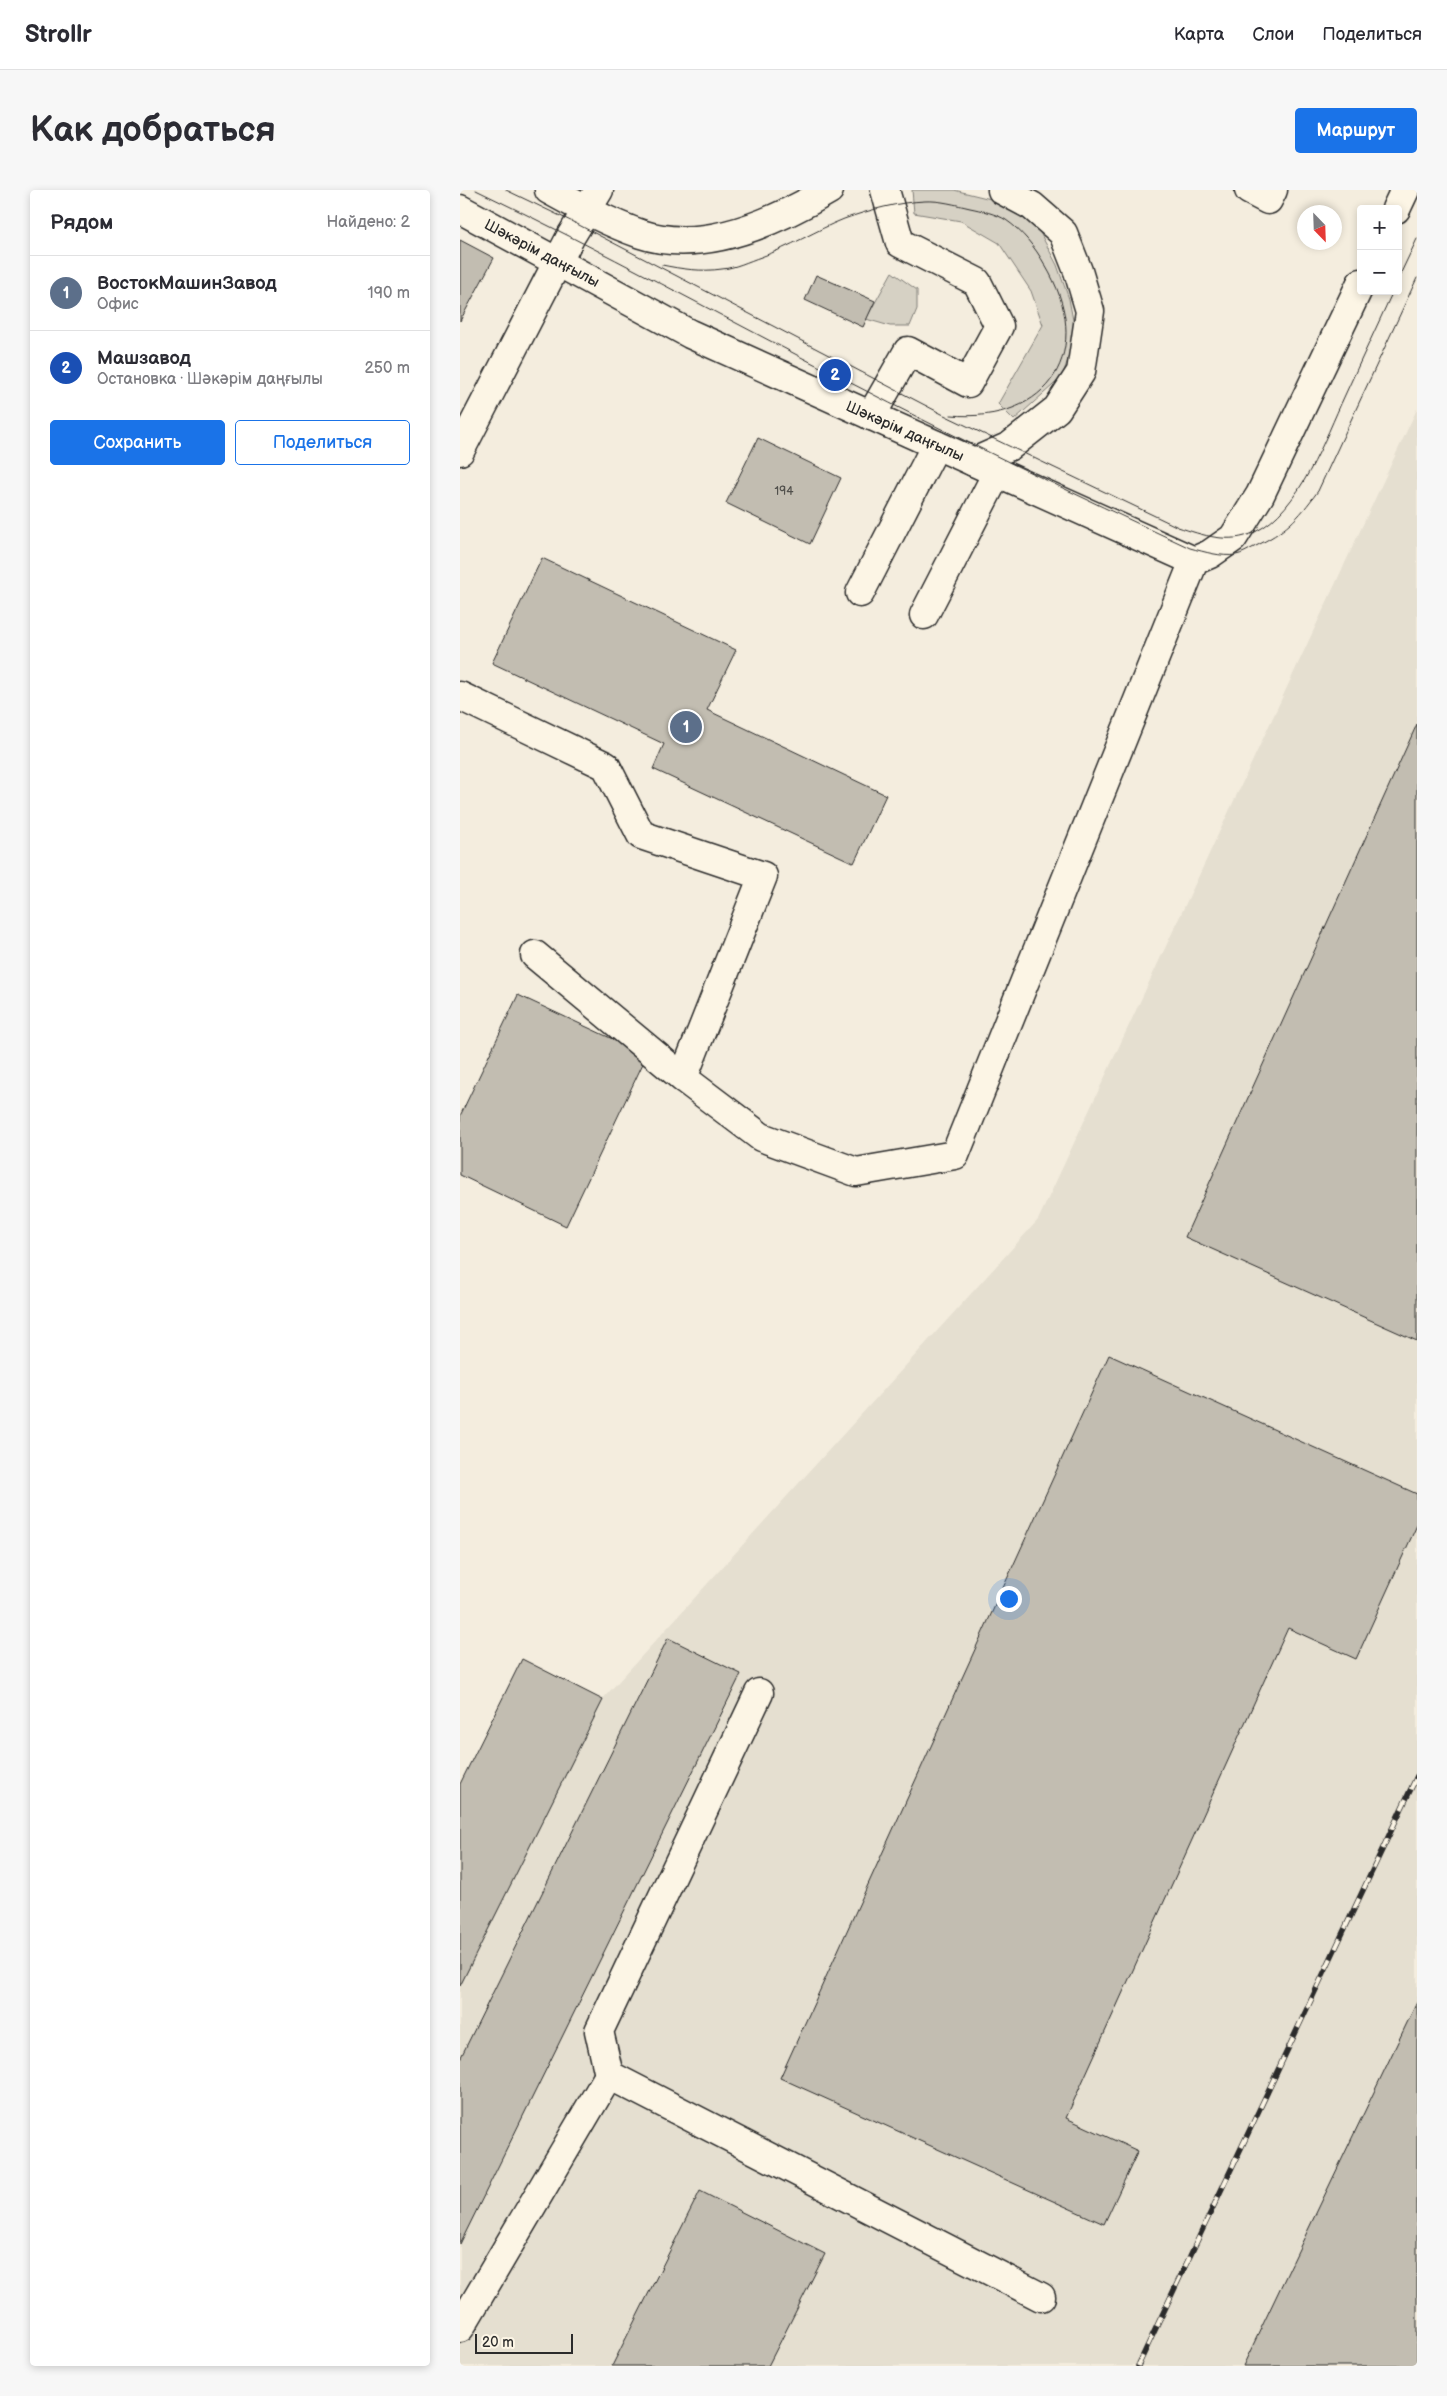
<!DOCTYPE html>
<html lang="ru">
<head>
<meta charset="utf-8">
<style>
	:root { --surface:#fff; --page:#f7f7f7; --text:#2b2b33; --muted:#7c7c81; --line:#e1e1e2; --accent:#1a73e8 }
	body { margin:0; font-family:"Balsamiq Sans",sans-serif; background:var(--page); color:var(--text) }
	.controls { position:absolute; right:15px; top:15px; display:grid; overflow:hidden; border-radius:5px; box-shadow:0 2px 8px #0003 }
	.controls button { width:45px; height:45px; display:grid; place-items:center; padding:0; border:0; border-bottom:1px solid var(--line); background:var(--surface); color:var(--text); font:25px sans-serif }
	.compass { position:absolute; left:837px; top:15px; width:45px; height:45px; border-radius:50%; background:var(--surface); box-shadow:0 2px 8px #0003; rotate:157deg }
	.scale { position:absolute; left:15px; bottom:12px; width:98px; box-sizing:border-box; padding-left:5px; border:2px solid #2b2b2b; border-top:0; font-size:14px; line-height:18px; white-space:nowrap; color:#2b2b2b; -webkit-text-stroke:4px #fcf5e5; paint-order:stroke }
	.you { position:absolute; left:548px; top:1408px; width:18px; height:18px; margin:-12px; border:4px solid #fff; border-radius:50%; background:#1a73e8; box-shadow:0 0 0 8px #1a73e833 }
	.badge { display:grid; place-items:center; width:32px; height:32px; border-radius:50%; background:var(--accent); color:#fff; font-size:16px; font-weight:700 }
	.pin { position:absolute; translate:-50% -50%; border:2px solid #fff; box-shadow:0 1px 5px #0006 }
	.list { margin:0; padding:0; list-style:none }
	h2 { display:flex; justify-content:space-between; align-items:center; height:65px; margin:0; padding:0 20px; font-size:21px }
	h2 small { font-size:16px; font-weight:400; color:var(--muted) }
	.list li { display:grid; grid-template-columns:32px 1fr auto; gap:15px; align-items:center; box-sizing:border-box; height:75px; padding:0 20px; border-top:1px solid var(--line) }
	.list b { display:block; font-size:19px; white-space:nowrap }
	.list p { margin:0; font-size:16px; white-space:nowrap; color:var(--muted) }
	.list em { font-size:16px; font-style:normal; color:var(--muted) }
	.actions { display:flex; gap:10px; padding:15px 20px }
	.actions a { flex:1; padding:11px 0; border:1px solid var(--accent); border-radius:5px; text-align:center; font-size:18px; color:var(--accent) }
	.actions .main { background:var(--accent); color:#fff }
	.map { position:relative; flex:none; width:957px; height:2176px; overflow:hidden; border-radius:5px }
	header { display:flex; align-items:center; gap:30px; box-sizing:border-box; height:70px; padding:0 25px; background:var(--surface); border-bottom:1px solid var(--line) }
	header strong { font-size:24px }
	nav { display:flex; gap:28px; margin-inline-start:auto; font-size:18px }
	.intro { display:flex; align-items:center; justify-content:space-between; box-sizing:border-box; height:120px; padding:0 30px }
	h1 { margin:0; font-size:35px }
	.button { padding:12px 22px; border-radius:5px; background:var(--accent); color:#fff; font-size:18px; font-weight:700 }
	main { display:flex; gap:30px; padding:0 30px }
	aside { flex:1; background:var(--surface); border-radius:5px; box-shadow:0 2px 8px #0003 }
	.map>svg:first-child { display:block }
	.built { fill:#e5dfd0 }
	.green { fill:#d6d1c4; stroke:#807e78 }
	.building { fill:#c2bdb1; stroke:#2b2b2b }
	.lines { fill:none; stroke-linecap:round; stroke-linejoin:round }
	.minor-casing { stroke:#2b2b2b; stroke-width:31 }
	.minor { stroke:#fcf5e5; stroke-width:28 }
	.tram { stroke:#2b2b2b; stroke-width:1 }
	.rail-casing { stroke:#2b2b2b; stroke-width:5.5 }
	.rail { stroke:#fcf5e5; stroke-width:4; stroke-dasharray:11; stroke-linecap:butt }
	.labels { text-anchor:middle; stroke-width:5; stroke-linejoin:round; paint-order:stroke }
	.number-label { font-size:12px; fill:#51504c }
	.street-label { font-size:15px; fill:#2b2b2b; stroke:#fcf5e5 }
</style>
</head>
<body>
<header>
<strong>Strollr</strong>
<nav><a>Карта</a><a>Слои</a><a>Поделиться</a></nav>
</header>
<div class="intro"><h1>Как добраться</h1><a class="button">Маршрут</a></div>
<main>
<aside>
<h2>Рядом<small>Найдено: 2</small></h2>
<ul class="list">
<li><span class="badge" style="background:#5c6f8a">1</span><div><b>ВостокМашинЗавод</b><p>Офис</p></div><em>190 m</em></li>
<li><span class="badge" style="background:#1a4fb4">2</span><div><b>Машзавод</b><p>Остановка · Шәкәрім даңғылы</p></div><em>250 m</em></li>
</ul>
<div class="actions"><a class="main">Сохранить</a><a>Поделиться</a></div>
</aside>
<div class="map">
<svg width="957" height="2176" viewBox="0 0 957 2176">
	<rect width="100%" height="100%" fill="#f4edde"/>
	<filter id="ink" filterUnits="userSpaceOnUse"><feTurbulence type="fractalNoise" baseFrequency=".02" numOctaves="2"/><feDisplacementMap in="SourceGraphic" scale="10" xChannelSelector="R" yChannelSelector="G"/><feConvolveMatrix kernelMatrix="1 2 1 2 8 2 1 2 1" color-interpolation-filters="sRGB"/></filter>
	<g filter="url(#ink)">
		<polygon class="built" points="957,219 957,2176 0,2176 0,1666 578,1030"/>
		<g class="green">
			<polygon points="452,0 494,0 539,11 576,35 597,75 609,109 616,146 602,187 554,230 538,214 583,135 571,101 539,53 501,31 454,23"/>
			<polygon points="432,82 457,100 457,119 450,136 430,136 406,129"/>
		</g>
		<g class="building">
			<polygon points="0,50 34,68 0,131"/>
			<polygon points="356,85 415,111 403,137 345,110"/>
			<polygon points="298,248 381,288 350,354 266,313"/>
			<polygon points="82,368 276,460 247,520 426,605 394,673 193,579 204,554 32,473"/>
			<polygon points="957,534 957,1151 725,1047"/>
			<polygon points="58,805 187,865 106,1036 0,985 0,926"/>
			<polygon points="649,1165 957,1304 957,1335 896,1469 828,1438 606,1928 678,1961 644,2034 320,1888"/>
			<polygon points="208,1448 281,1484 0,2054 0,1869"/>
			<polygon points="62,1469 143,1510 0,1796 0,1594"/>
			<polygon points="957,1812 957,2176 783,2176"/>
			<polygon points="240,2001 365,2064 308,2176 152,2176"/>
		</g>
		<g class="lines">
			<defs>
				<g id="minor">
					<path d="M89,0C118,16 149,33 181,44C243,65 317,31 369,0"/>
					<polyline points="789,0 808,10 813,0"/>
					<polyline points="0,19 230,144 514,272 550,256 597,219 621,182 630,121 618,81 603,43 572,16 542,0"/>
					<polyline points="936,19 945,0"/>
					<polyline points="411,226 448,161 508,193 539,136 517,92 440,53 425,0"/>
					<polyline points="0,261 111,46 139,0"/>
					<polyline points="514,272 734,371"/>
					<polyline points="400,403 476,255"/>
					<polyline points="464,425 537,283"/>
					<polyline points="0,506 146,576 181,645 303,686 223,888 75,765"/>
					<polyline points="223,888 301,947 396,982 495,965 734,371 750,364 773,348 800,305 901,93"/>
					<polyline points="149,1885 139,1841 299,1503"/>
					<polyline points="0,2138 149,1885 581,2107"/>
				</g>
			</defs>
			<use href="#minor" class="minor-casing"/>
			<use href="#minor" class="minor"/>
			<g class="tram">
				<path d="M16,0C141,60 263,127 387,191C500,250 615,304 730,358C745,362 761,367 776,365C782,364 788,360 794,357C826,341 837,330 858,301L957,88"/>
				<path d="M46,0L117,34L482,224L718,337C742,345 770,355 795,342C840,320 865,248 885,205C901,170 917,136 933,101"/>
				<path d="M202,75C221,79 242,82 262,79C275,78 289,71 301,67C330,57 356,40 384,29C409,20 439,12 465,11C479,10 497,15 510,18C520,20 537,24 546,30C562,41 575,57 585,75C636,160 590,234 491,225"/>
				<polyline points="938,89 957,49"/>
			</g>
			<defs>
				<polyline id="rail" points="678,2176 957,1586"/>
			</defs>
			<use href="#rail" class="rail-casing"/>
			<use href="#rail" class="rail"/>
		</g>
	</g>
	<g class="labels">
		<g class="number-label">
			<text x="324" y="305">194</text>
		</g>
		<g class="street-label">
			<text transform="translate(82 63) rotate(28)" y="5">Шәкәрім даңғылы</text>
			<text transform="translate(445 241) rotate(24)" y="5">Шәкәрім даңғылы</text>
		</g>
	</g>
</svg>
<div class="controls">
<button>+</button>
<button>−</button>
</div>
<svg class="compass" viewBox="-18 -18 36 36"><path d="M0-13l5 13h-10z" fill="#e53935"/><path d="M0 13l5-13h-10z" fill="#7c7c81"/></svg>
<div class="scale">20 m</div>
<div class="you"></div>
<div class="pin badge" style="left:226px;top:537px;background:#5c6f8a">1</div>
<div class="pin badge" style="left:375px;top:185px;background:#1a4fb4">2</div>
</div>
</main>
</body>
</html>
